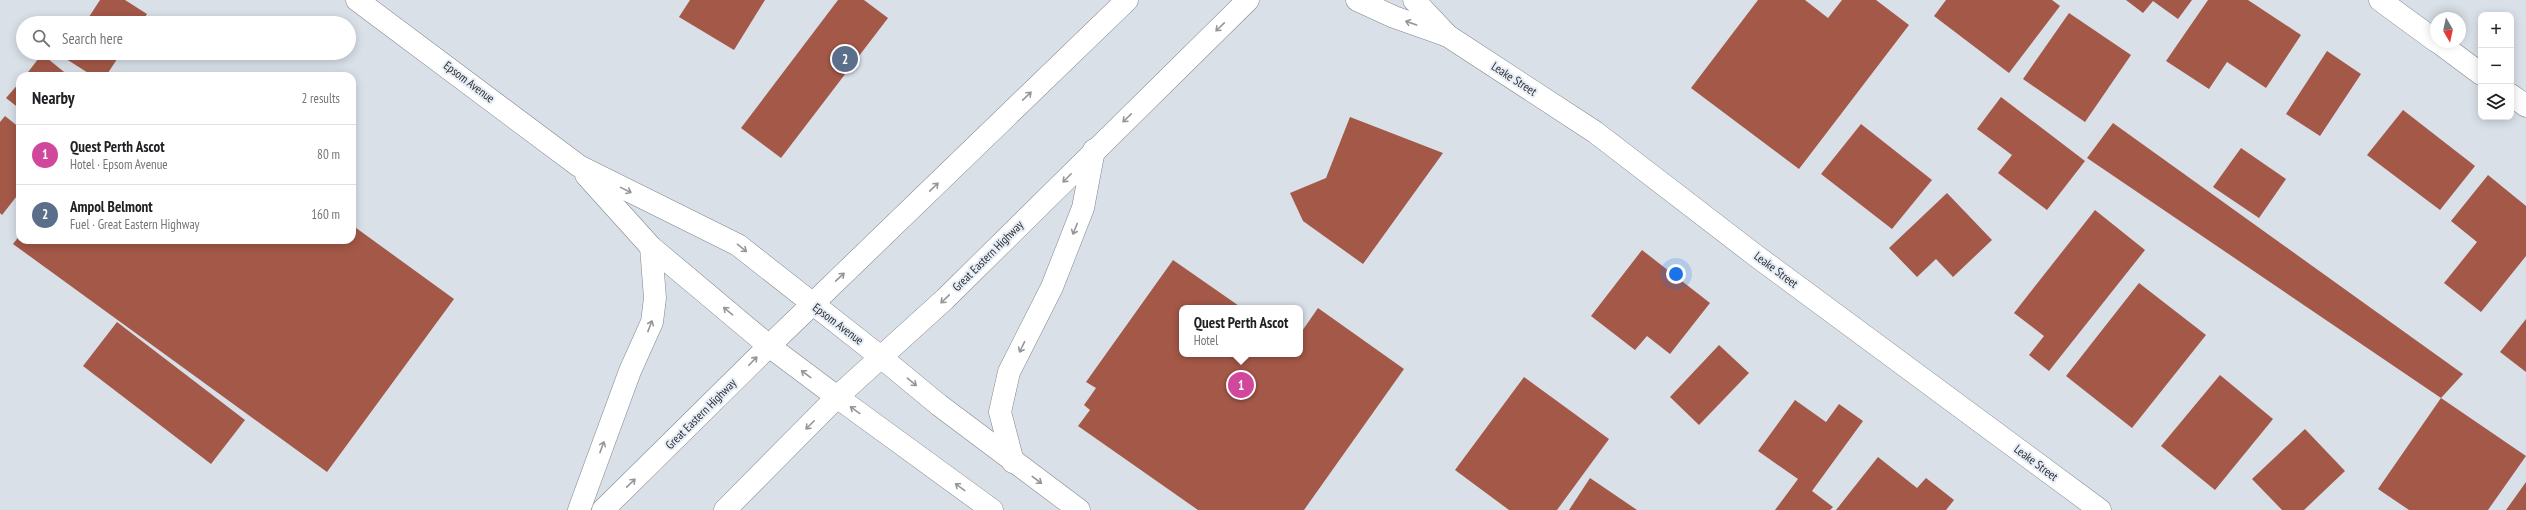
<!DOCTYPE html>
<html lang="en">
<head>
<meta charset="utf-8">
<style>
	:root { --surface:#fff; --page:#f6f6f6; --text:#202124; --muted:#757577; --line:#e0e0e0; --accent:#d93025 }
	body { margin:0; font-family:"PT Sans Narrow",sans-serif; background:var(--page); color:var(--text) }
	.controls { position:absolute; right:12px; top:12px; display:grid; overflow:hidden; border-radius:8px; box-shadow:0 2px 10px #0003 }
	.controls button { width:36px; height:36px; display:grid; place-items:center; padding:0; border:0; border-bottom:1px solid var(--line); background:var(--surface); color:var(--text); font:20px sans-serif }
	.compass { position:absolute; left:2430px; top:12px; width:36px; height:36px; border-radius:50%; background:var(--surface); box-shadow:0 2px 10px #0003; rotate:171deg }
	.you { position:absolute; left:1676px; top:274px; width:14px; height:14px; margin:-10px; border:3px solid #fff; border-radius:50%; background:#1a73e8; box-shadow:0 0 0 6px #1a73e833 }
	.badge { display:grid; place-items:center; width:26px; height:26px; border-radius:50%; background:var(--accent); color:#fff; font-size:13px; font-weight:700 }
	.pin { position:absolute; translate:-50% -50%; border:2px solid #fff; box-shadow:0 1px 4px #0006 }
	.popup { position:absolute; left:1179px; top:305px; width:124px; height:52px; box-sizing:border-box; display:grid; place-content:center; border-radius:8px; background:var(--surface); filter:drop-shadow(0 1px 3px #0005); font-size:13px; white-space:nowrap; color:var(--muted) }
	.popup b { font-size:15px; color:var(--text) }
	.popup::after { content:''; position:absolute; left:50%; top:100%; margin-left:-8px; border:8px solid transparent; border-top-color:var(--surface) }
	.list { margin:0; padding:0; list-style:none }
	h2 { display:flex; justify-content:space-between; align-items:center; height:52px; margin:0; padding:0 16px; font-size:17px }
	h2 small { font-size:13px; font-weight:400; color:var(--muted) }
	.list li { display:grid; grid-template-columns:26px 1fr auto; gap:12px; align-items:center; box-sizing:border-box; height:60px; padding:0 16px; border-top:1px solid var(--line) }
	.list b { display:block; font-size:15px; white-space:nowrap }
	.list p { margin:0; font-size:13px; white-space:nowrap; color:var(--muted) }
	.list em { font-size:13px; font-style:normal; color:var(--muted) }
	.icon { flex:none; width:22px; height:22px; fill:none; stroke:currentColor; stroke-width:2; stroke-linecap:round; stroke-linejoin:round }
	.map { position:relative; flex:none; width:2526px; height:510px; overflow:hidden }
	.search { position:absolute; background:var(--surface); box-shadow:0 2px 10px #0003; left:16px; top:16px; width:340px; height:44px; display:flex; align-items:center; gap:10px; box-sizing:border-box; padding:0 14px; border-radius:22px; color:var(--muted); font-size:15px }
	.panel { position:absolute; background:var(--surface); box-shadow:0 2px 10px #0003; left:16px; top:72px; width:340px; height:172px; border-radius:12px }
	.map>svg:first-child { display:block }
	.building { fill:#a45848 }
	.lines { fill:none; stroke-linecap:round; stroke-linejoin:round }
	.minor-casing { stroke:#81878e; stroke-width:23 }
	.tertiary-casing { stroke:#81878e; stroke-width:23 }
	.trunk-casing { stroke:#81878e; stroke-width:23 }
	.minor { stroke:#fff; stroke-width:22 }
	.tertiary { stroke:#fff; stroke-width:22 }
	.trunk { stroke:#fff; stroke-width:22 }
	.oneway { stroke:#959698 }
	.labels { text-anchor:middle; stroke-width:4; stroke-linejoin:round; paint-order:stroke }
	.street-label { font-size:12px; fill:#2b2e31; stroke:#e6edf6 }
</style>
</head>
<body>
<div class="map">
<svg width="2526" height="510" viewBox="0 0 2526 510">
	<rect width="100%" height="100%" fill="#d9e0e8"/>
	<g class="building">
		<polygon points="100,0 125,0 147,14 141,23 85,23"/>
		<polygon points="690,0 765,0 734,50 679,17"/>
		<polygon points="838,0 864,0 888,18 781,158 741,128"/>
		<polygon points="1758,0 1805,0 1828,18 1842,0 1876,0 1909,25 1799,169 1691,88"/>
		<polygon points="1946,0 2052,0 2060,6 2009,73 1934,16"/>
		<polygon points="2126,0 2192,0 2178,19 2153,1 2143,13"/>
		<polygon points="2208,0 2248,0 2301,35 2266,88 2227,62 2209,89 2166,61"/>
		<polygon points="2069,13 2131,55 2085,122 2023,79"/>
		<polygon points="2327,51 2361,74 2320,136 2286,114"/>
		<polygon points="66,53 121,53 106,76 93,76 63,57"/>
		<polygon points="42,54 69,76 25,76"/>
		<polygon points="20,82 20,109 6,98"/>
		<polygon points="2001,97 2085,161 2047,210 1998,173 2012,155 1977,129"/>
		<polygon points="2403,110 2475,166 2440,210 2367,155"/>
		<polygon points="5,116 20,128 20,192 2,215 0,213 0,122"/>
		<polygon points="1350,117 1443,153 1363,264 1303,221 1290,193 1326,178"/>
		<polygon points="2113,123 2463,374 2441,398 2087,158"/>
		<polygon points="1861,124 1932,180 1892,229 1821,174"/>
		<polygon points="2241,148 2286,179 2259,218 2213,187"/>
		<polygon points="2488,175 2526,206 2526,256 2481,312 2444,283 2477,242 2451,221"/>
		<polygon points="1947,193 1992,240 1953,277 1936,259 1917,277 1889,248"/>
		<polygon points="2095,210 2145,250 2049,371 2029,355 2044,336 2014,313"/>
		<polygon points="352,225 454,299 327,472 13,244 20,235 20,240 352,240"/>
		<polygon points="1642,250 1710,303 1670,354 1647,336 1635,350 1591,316"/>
		<polygon points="1173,260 1242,308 1182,308 1182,354 1300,354 1300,334 1318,308 1404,369 1304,510 1198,510 1078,426 1090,410 1084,405 1096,388 1086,382"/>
		<polygon points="2139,283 2206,335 2132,428 2066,376"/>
		<polygon points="2526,319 2526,372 2500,352"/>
		<polygon points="117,322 245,420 211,464 83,366"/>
		<polygon points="1719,345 1749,373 1699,425 1670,397"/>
		<polygon points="2220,375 2273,419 2215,490 2161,446"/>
		<polygon points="1524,377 1609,439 1557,510 1509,510 1455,470"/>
		<polygon points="2441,398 2526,456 2488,510 2409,510 2378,489"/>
		<polygon points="1795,400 1826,422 1839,404 1863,421 1812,491 1833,507 1830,510 1775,510 1798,479 1758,451"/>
		<polygon points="2305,429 2345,471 2304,510 2282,510 2252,479"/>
		<polygon points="1878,457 1917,488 1926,478 1954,500 1946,510 1836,510"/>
		<polygon points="1590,478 1637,510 1569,510"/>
		<polygon points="2526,482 2526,510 2506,510"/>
	</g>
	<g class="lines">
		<defs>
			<g id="minor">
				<polyline points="1357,0 1394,17 1445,35"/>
				<polyline points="1414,0 1448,36 1595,132 1755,255 2100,510"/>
				<polyline points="2380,0 2436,41"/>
				<polyline points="2438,42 2481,74"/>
				<polyline points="2511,95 2526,106"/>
				<polyline points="882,358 939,405 1079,510"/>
				<polyline points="837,397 992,510"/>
			</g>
			<g id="tertiary">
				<polyline points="357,0 579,166 738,245 882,358"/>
				<polyline points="586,175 651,247 769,346 837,397"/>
			</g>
			<g id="trunk">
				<polyline points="1013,462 1000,412 1009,372 1052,287 1083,208 1094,150"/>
				<polyline points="579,510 630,371 652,322 655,298 651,247"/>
				<polyline points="603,510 769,346 1127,0"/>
				<polyline points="725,510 837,397 945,299 1248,0"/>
			</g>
		</defs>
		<use href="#minor" class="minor-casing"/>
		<use href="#tertiary" class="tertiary-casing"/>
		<use href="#trunk" class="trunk-casing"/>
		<use href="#minor" class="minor"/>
		<use href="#tertiary" class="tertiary"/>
		<use href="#trunk" class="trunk"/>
	</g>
	<defs><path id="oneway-shaft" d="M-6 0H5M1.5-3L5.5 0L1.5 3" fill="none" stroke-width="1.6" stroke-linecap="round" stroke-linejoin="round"/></defs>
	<g class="oneway">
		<use href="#oneway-shaft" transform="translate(1411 23) rotate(-161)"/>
		<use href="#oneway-shaft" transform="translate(1220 27) rotate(136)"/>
		<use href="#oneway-shaft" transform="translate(1027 96) rotate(-44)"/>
		<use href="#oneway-shaft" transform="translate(1127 118) rotate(136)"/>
		<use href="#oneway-shaft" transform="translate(1067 178) rotate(135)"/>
		<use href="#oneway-shaft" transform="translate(934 187) rotate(-44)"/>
		<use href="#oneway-shaft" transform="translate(626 190) rotate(26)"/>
		<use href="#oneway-shaft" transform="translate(1075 229) rotate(112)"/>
		<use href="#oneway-shaft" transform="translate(742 248) rotate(39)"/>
		<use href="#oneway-shaft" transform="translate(840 277) rotate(-43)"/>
		<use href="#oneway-shaft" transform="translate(945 299) rotate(136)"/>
		<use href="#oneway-shaft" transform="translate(728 311) rotate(-140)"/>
		<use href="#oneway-shaft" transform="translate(650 326) rotate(-69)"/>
		<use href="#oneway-shaft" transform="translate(1022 347) rotate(116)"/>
		<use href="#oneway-shaft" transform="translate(753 361) rotate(-46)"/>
		<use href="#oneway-shaft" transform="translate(806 374) rotate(-143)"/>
		<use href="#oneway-shaft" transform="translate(912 382) rotate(40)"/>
		<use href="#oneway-shaft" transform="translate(855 410) rotate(-144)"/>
		<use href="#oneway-shaft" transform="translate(810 425) rotate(135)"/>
		<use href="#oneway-shaft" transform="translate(602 447) rotate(-70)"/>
		<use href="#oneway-shaft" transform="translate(1037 480) rotate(37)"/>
		<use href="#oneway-shaft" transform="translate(631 483) rotate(-44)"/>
		<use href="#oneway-shaft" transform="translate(960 487) rotate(-144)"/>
	</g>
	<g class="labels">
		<g class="street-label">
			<text transform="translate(1514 79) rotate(33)" y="4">Leake Street</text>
			<text transform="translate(469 82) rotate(37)" y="4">Epsom Avenue</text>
			<text transform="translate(988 256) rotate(-45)" y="4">Great Eastern Highway</text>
			<text transform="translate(1776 270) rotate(37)" y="4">Leake Street</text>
			<text transform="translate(838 324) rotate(37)" y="4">Epsom Avenue</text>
			<text transform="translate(701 414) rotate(-45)" y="4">Great Eastern Highway</text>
			<text transform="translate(2036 463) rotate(37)" y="4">Leake Street</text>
		</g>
	</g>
</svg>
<div class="controls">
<button>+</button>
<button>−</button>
<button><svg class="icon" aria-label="layers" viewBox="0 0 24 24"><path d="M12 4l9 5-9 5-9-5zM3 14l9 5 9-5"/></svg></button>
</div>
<svg class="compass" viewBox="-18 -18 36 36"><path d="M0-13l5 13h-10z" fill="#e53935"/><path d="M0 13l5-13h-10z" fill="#757577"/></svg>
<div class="you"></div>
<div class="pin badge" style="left:1241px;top:385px;background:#d1479c">1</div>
<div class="popup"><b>Quest Perth Ascot</b>Hotel</div>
<div class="pin badge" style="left:845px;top:59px;background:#5c6f8a">2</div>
<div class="search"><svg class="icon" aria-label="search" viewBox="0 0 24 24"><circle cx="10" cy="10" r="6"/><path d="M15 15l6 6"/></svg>Search here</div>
<section class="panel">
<h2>Nearby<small>2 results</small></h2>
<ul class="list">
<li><span class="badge" style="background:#d1479c">1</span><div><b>Quest Perth Ascot</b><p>Hotel · Epsom Avenue</p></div><em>80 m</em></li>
<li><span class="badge" style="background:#5c6f8a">2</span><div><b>Ampol Belmont</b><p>Fuel · Great Eastern Highway</p></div><em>160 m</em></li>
</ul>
</section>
</div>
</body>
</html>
